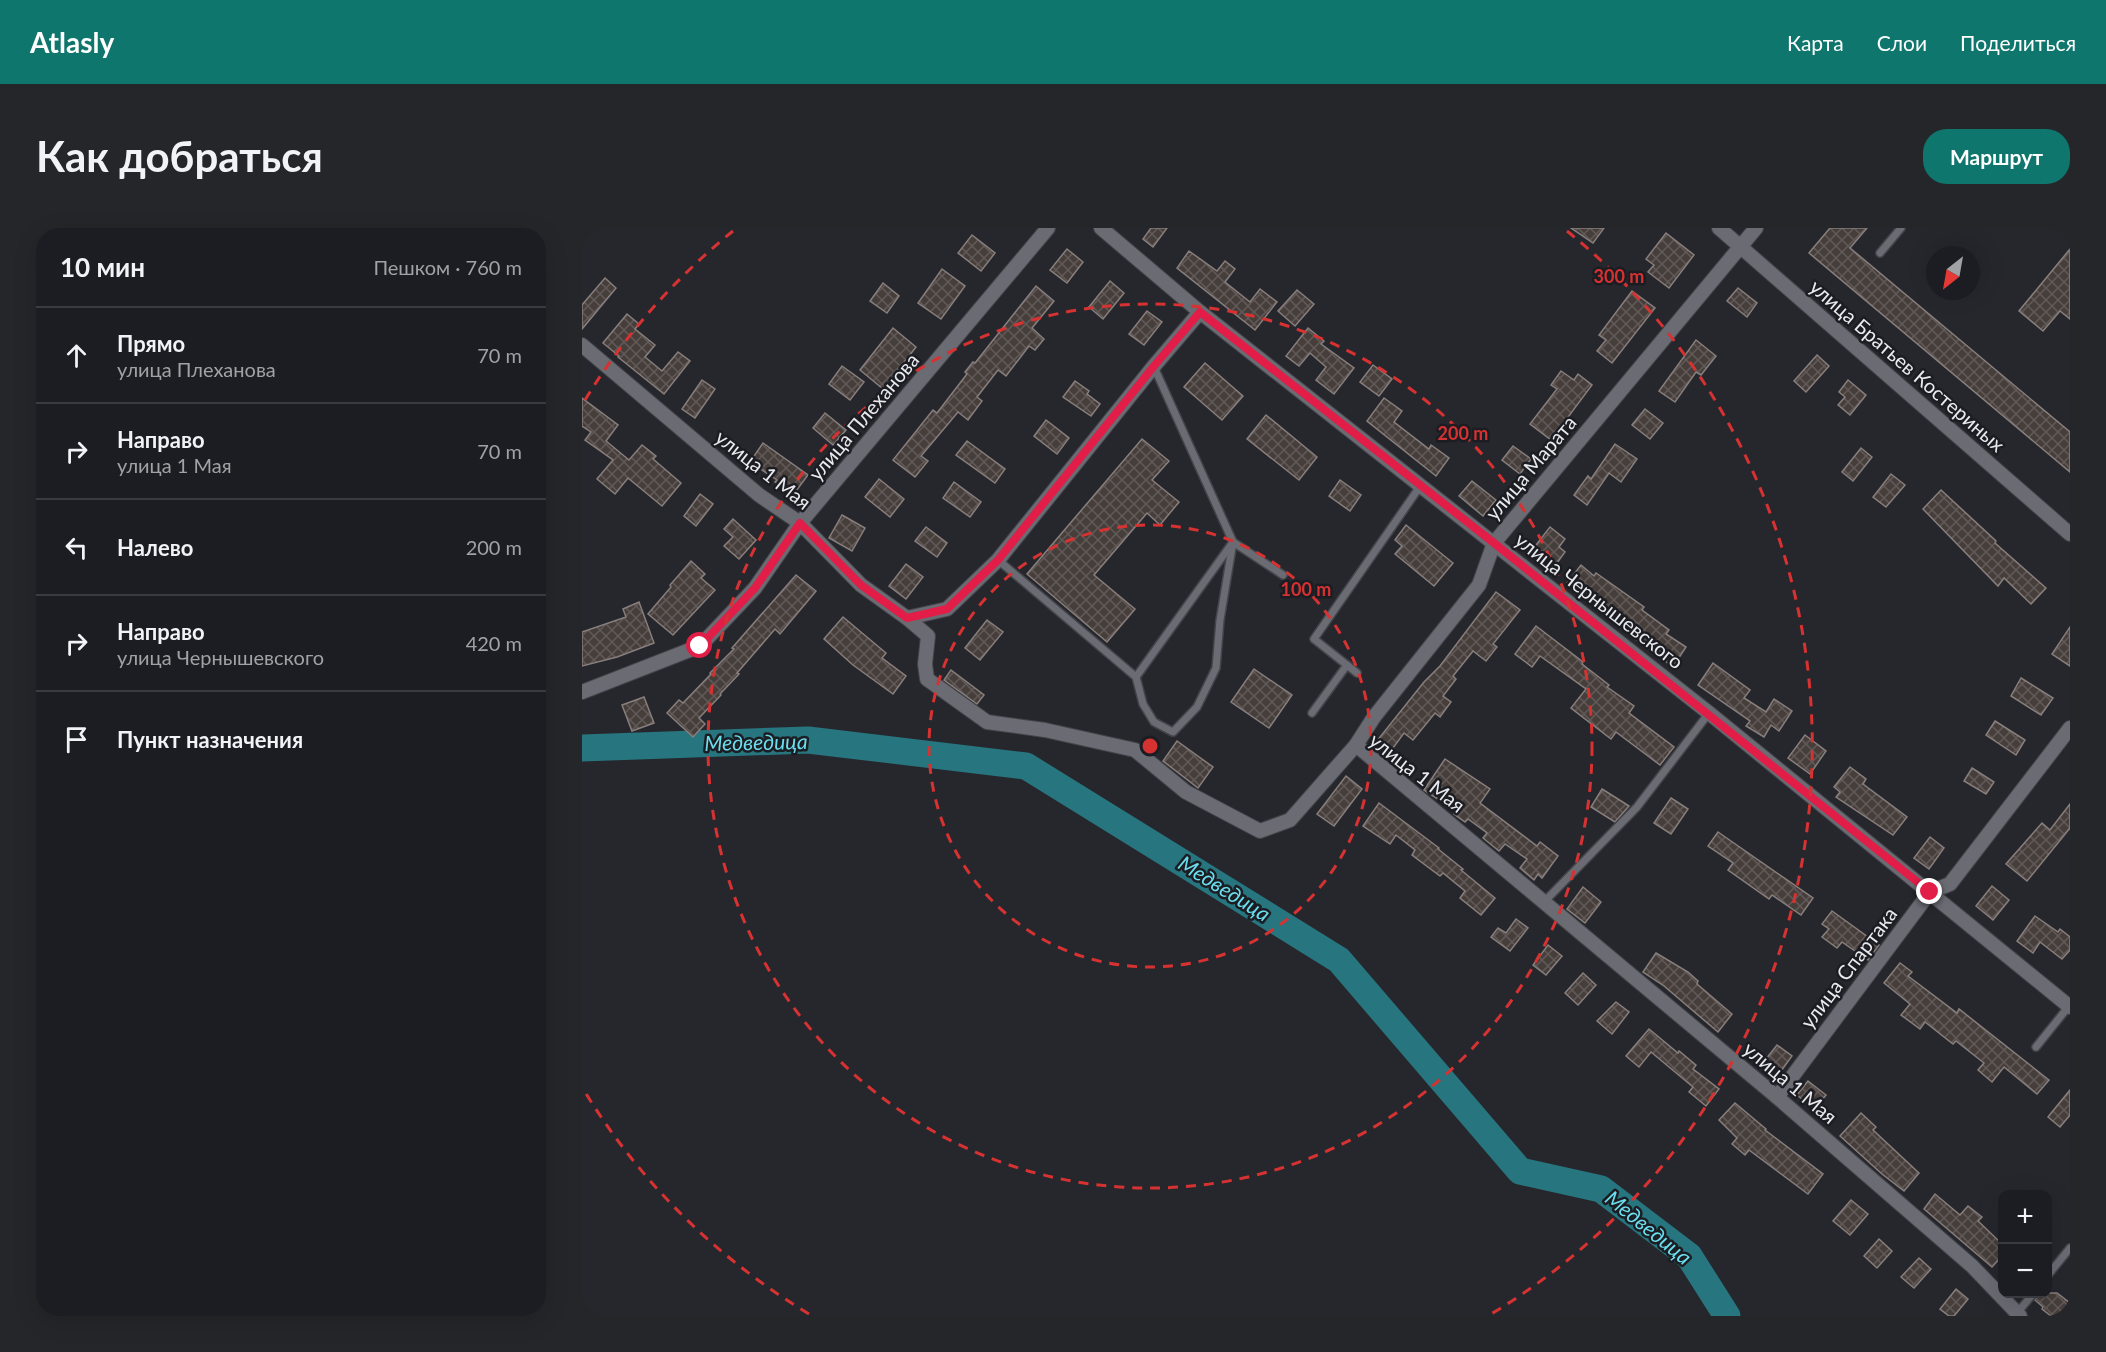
<!DOCTYPE html>
<html lang="ru">
<head>
<meta charset="utf-8">
<style>
	:root { --surface:#1c1d22; --page:#25262a; --text:#f1f3f6; --muted:#a0a2a5; --line:#3a3b40; --accent:#0f766e }
	body { margin:0; font-family:Lato,sans-serif; background:var(--page); color:var(--text) }
	.controls { position:absolute; right:18px; bottom:18px; display:grid; overflow:hidden; border-radius:12px; box-shadow:0 6px 24px #0002 }
	.controls button { width:54px; height:54px; display:grid; place-items:center; padding:0; border:0; border-bottom:2px solid var(--line); background:var(--surface); color:var(--text); font:30px sans-serif }
	.compass { position:absolute; left:1344px; top:18px; width:54px; height:54px; border-radius:50%; background:var(--surface); box-shadow:0 6px 24px #0002; rotate:211deg }
	.stop { position:absolute; width:18px; height:18px; margin:-14px; border:4px solid #e11d48; border-radius:50%; background:#fff }
	.stop.end { background:#e11d48; border-color:#fff; box-shadow:0 2px 6px #0008 }
	.list { margin:0; padding:0; list-style:none }
	h2 { display:flex; justify-content:space-between; align-items:center; height:78px; margin:0; padding:0 24px; font-size:26px }
	h2 small { font-size:20px; font-weight:400; color:var(--muted) }
	.list li { display:grid; grid-template-columns:39px 1fr auto; gap:18px; align-items:center; box-sizing:border-box; height:96px; padding:0 24px; border-top:2px solid var(--line) }
	.list b { display:block; font-size:22px; white-space:nowrap }
	.list p { margin:0; font-size:20px; white-space:nowrap; color:var(--muted) }
	.list em { font-size:20px; font-style:normal; color:var(--muted) }
	.icon { flex:none; width:33px; height:33px; fill:none; stroke:currentColor; stroke-width:2; stroke-linecap:round; stroke-linejoin:round }
	.map { position:relative; flex:none; width:1488px; height:1088px; overflow:hidden; border-radius:24px }
	header { display:flex; align-items:center; gap:36px; box-sizing:border-box; height:84px; padding:0 30px; background:var(--accent); color:#fff }
	header strong { font-size:28px }
	nav { display:flex; gap:33px; margin-inline-start:auto; font-size:21px }
	.intro { display:flex; align-items:center; justify-content:space-between; box-sizing:border-box; height:144px; padding:0 36px }
	h1 { margin:0; font-size:42px }
	.button { padding:15px 27px; border-radius:24px; background:var(--accent); color:#fff; font-size:21px; font-weight:700 }
	main { display:flex; gap:36px; padding:0 36px }
	aside { flex:1; background:var(--surface); border-radius:24px; box-shadow:0 6px 24px #0002 }
	.map>svg:first-child { display:block }
	.lines { fill:none; stroke-linecap:round; stroke-linejoin:round }
	.river { stroke:#27757f; stroke-width:27 }
	.building { fill:url(#building-cross-hatch); stroke:#887f7c; stroke-width:1.5 }
	.lane-casing { stroke:#434449; stroke-width:10 }
	.street-casing { stroke:#434449; stroke-width:16 }
	.lane { stroke:#6a6b73; stroke-width:7 }
	.street { stroke:#6a6b73; stroke-width:14 }
	.route { stroke:#e11d48; stroke-width:8 }
	.ring { fill:none; stroke:#d73232; stroke-width:3; stroke-dasharray:10 8 }
	.labels { text-anchor:middle; stroke-width:5; stroke-linejoin:round; paint-order:stroke }
	.street-label { font-size:20px; fill:#e9eaee; stroke:#1c1d23 }
	.water-label { font-size:21px; font-style:italic; fill:#6bdeed; stroke:#1c1d23 }
	.centre { fill:#d73232; stroke:#1c1d23; stroke-width:3 }
	.ring-label { font-size:18px; text-anchor:middle; font-weight:bold; fill:#d73232; stroke:#1c1d23; stroke-width:5; stroke-linejoin:round; paint-order:stroke }
</style>
</head>
<body>
<header>
<strong>Atlasly</strong>
<nav><a>Карта</a><a>Слои</a><a>Поделиться</a></nav>
</header>
<div class="intro"><h1>Как добраться</h1><a class="button">Маршрут</a></div>
<main>
<aside>
<h2>10 мин<small>Пешком · 760 m</small></h2>
<ul class="list">
<li><svg class="icon" aria-label="ahead" viewBox="0 0 24 24"><path d="M12 20V5M6 11l6-6 6 6"/></svg><div><b>Прямо</b><p>улица Плеханова</p></div><em>70 m</em></li>
<li><svg class="icon" aria-label="right" viewBox="0 0 24 24"><path d="M7 20v-9h11M14 6l5 5-5 5"/></svg><div><b>Направо</b><p>улица 1 Мая</p></div><em>70 m</em></li>
<li><svg class="icon" aria-label="left" viewBox="0 0 24 24"><path d="M17 20v-9H6M10 6l-5 5 5 5"/></svg><div><b>Налево</b></div><em>200 m</em></li>
<li><svg class="icon" aria-label="right" viewBox="0 0 24 24"><path d="M7 20v-9h11M14 6l5 5-5 5"/></svg><div><b>Направо</b><p>улица Чернышевского</p></div><em>420 m</em></li>
<li><svg class="icon" aria-label="arrive" viewBox="0 0 24 24"><path d="M6 21V4h12l-3 4 3 4H6"/></svg><div><b>Пункт назначения</b></div></li>
</ul>
</aside>
<div class="map">
<svg width="1488" height="1088" viewBox="0 0 1488 1088">
	<defs>
		<pattern id="building-cross-hatch" width="8" height="8" patternUnits="userSpaceOnUse" patternTransform="scale(1.5)"><rect width="8" height="8" fill="#463e3b"/><path d="M0 0l8 8M0 8l8-8" fill="none" stroke="#615a58"/></pattern>
	</defs>
	<rect width="100%" height="100%" fill="#26272d"/>
	<g class="lines">
		<polyline class="river" points="0,520 226,512 444,538 757,732 938,943 1019,961 1107,1028 1145,1088"/>
	</g>
	<g class="building">
		<polygon points="569,0 585,0 571,19 561,11"/>
		<polygon points="989,0 1022,0 1011,15"/>
		<polygon points="1248,0 1285,0 1268,20 1488,204 1488,244 1227,25"/>
		<polygon points="1084,5 1112,27 1087,60 1066,44 1072,37 1064,31"/>
		<polygon points="390,7 413,25 399,43 376,25"/>
		<polygon points="485,21 501,34 485,55 468,42"/>
		<polygon points="1488,21 1488,91 1478,83 1461,103 1437,83"/>
		<polygon points="607,23 635,43 643,33 653,41 643,54 668,74 678,61 695,74 673,102 595,40"/>
		<polygon points="360,41 383,58 359,91 336,75"/>
		<polygon points="23,50 34,60 0,101 0,77"/>
		<polygon points="528,53 542,65 521,91 507,79"/>
		<polygon points="301,55 317,68 305,85 288,73"/>
		<polygon points="454,58 472,73 450,100 462,111 453,122 447,118 424,148 416,142 395,169 400,173 386,192 376,184 339,228 346,233 333,249 311,232 351,182 355,185 385,146 383,144 391,134 393,135"/>
		<polygon points="1156,60 1175,75 1165,89 1145,73"/>
		<polygon points="715,62 732,76 713,98 696,83"/>
		<polygon points="1050,63 1073,80 1030,135 1015,123 1024,112 1017,107"/>
		<polygon points="565,83 580,94 562,117 547,106"/>
		<polygon points="45,86 57,96 53,101 73,117 63,129 80,143 96,124 108,133 82,166 36,129 37,128 21,115"/>
		<polygon points="311,100 334,119 301,161 278,142"/>
		<polygon points="726,100 742,113 739,116 772,140 752,166 734,152 744,139 728,125 717,138 704,128"/>
		<polygon points="1114,112 1134,128 1119,147 1114,144 1093,174 1077,163"/>
		<polygon points="1235,127 1247,138 1224,164 1212,153"/>
		<polygon points="623,135 661,168 640,192 602,159"/>
		<polygon points="791,137 810,151 797,168 778,154"/>
		<polygon points="260,138 282,154 268,172 247,156"/>
		<polygon points="979,143 992,152 996,146 1010,157 969,212 948,196 975,161 969,157"/>
		<polygon points="120,152 133,161 113,190 100,181"/>
		<polygon points="1266,152 1284,167 1268,187 1256,177 1263,169 1257,164"/>
		<polygon points="493,153 507,163 505,166 518,176 509,188 481,169"/>
		<polygon points="0,170 36,197 24,213 47,232 60,217 74,228 71,231 99,255 80,278 46,250 33,266 15,251 31,232 3,212 9,204 0,198"/>
		<polygon points="802,170 820,183 812,194 847,221 849,217 867,230 854,248 785,193"/>
		<polygon points="1063,181 1081,195 1068,211 1050,197"/>
		<polygon points="243,185 264,202 251,217 231,200"/>
		<polygon points="684,187 735,229 717,252 665,211"/>
		<polygon points="464,192 487,210 475,226 452,208"/>
		<polygon points="560,211 587,233 570,252 597,274 578,297 565,285 512,347 553,381 525,414 445,346"/>
		<polygon points="385,213 423,241 413,255 374,227"/>
		<polygon points="181,215 226,247 211,267 193,254 195,252 168,234"/>
		<polygon points="1033,216 1055,231 1039,254 1027,245 1005,277 992,267 1006,248 1009,251"/>
		<polygon points="931,218 949,231 938,246 920,232"/>
		<polygon points="1279,220 1290,229 1271,253 1260,244"/>
		<polygon points="1309,246 1323,257 1304,279 1291,269"/>
		<polygon points="297,251 322,271 308,289 283,269"/>
		<polygon points="758,252 779,267 768,283 747,268"/>
		<polygon points="890,253 914,272 901,288 877,268"/>
		<polygon points="372,254 399,274 388,289 361,270"/>
		<polygon points="1359,262 1414,313 1413,315 1464,360 1449,376 1422,350 1416,358 1341,281"/>
		<polygon points="118,266 131,276 114,298 102,288"/>
		<polygon points="260,287 283,300 270,323 247,310"/>
		<polygon points="151,291 174,312 157,331 142,318 151,309 142,301"/>
		<polygon points="824,297 871,335 852,358 813,326 820,318 813,312"/>
		<polygon points="344,299 365,315 355,329 333,313"/>
		<polygon points="968,299 983,311 977,319 983,324 970,342 947,326"/>
		<polygon points="109,333 123,346 119,350 133,362 91,407 66,386 89,359 88,357"/>
		<polygon points="324,336 341,349 324,371 307,358"/>
		<polygon points="999,337 1012,348 1014,345 1062,379 1060,382 1087,402 1084,406 1104,419 1091,439 1025,389 1027,386 985,355"/>
		<polygon points="214,347 234,363 198,406 193,401 155,445 157,446 138,466 139,467 117,490 123,496 111,509 85,485 97,472 101,475 129,446 128,445 152,421 150,420"/>
		<polygon points="914,364 938,382 911,416 915,419 904,433 891,423 871,448 874,451 861,468 869,474 858,489 853,485 831,512 822,505 808,524 794,514 842,454 858,438"/>
		<polygon points="57,374 72,415 35,429 0,438 0,404 44,389 41,381"/>
		<polygon points="261,389 304,425 300,430 324,448 311,466 271,437 242,411"/>
		<polygon points="405,392 421,404 398,432 383,420"/>
		<polygon points="954,398 1001,434 1000,436 1027,457 1025,459 1052,478 1047,485 1092,519 1078,537 1034,504 1029,511 989,480 1004,461 958,428 950,439 933,426"/>
		<polygon points="1488,399 1488,438 1470,426"/>
		<polygon points="1131,435 1168,462 1162,470 1184,484 1192,471 1210,483 1197,503 1189,497 1182,509 1164,498 1168,493 1116,457"/>
		<polygon points="672,441 710,467 687,500 649,474"/>
		<polygon points="369,442 402,467 395,476 362,452"/>
		<polygon points="1439,450 1471,470 1459,487 1429,468"/>
		<polygon points="62,469 72,495 50,503 40,477"/>
		<polygon points="1413,493 1443,512 1434,527 1404,507"/>
		<polygon points="1223,507 1244,523 1228,546 1206,530"/>
		<polygon points="595,513 631,539 616,560 581,533"/>
		<polygon points="863,531 908,561 898,575 955,618 958,614 976,628 960,650 956,646 952,652 938,640 945,631 923,616 917,623 901,610 905,605 886,591 883,594 872,586 874,583 842,562"/>
		<polygon points="1268,539 1284,551 1281,556 1325,589 1311,607 1254,569 1258,564 1252,559"/>
		<polygon points="1390,540 1412,554 1404,566 1382,553"/>
		<polygon points="764,548 780,561 752,598 735,586"/>
		<polygon points="1020,561 1047,578 1033,594 1009,579"/>
		<polygon points="1089,570 1106,581 1089,606 1072,595"/>
		<polygon points="797,575 857,620 856,621 881,641 879,642 913,670 899,687 878,670 883,663 861,645 858,648 830,627 833,622 814,607 808,616 781,598"/>
		<polygon points="1488,576 1488,600 1445,653 1424,636 1460,595 1468,602"/>
		<polygon points="1136,604 1231,670 1219,687 1190,667 1187,671 1146,642 1151,635 1126,618"/>
		<polygon points="1348,609 1362,620 1347,641 1332,630"/>
		<polygon points="1410,658 1427,672 1411,692 1394,678"/>
		<polygon points="1001,659 1019,674 1003,695 985,681"/>
		<polygon points="1250,683 1297,717 1286,732 1260,714 1255,720 1240,709 1247,701 1240,696"/>
		<polygon points="1453,688 1476,704 1478,701 1488,709 1488,722 1480,731 1458,714 1451,725 1435,713"/>
		<polygon points="934,691 946,700 928,723 909,709 916,700 924,705"/>
		<polygon points="966,717 980,728 964,747 951,737"/>
		<polygon points="1074,725 1106,744 1116,753 1115,756 1150,786 1136,804 1082,758 1061,744"/>
		<polygon points="1318,735 1330,744 1326,748 1375,785 1377,781 1467,852 1455,866 1422,839 1410,854 1396,842 1402,835 1374,813 1371,816 1343,794 1338,801 1319,787 1328,776 1302,755"/>
		<polygon points="1001,745 1014,757 996,777 983,765"/>
		<polygon points="1034,774 1047,784 1030,806 1015,793"/>
		<polygon points="1067,801 1096,825 1097,823 1114,837 1111,841 1137,861 1124,878 1107,864 1111,859 1069,824 1057,839 1044,828"/>
		<polygon points="1195,817 1210,828 1194,850 1184,842 1189,835 1184,831"/>
		<polygon points="1226,853 1244,867 1232,881 1215,867"/>
		<polygon points="1488,862 1488,887 1478,899 1466,889"/>
		<polygon points="1153,875 1184,901 1183,902 1241,946 1226,966 1167,922 1163,927 1150,916 1155,910 1137,892"/>
		<polygon points="1279,885 1294,899 1291,902 1337,945 1322,963 1300,946 1258,908"/>
		<polygon points="1353,966 1378,987 1386,978 1400,989 1396,993 1420,1016 1420,1028 1410,1039 1342,981"/>
		<polygon points="1269,972 1286,986 1268,1007 1251,993"/>
		<polygon points="1297,1011 1310,1023 1295,1040 1282,1028"/>
		<polygon points="1337,1030 1349,1041 1332,1060 1319,1049"/>
		<polygon points="1374,1061 1386,1071 1372,1088 1367,1088 1358,1081"/>
		<polygon points="1456,1065 1475,1065 1488,1075 1488,1079 1481,1088 1469,1088 1460,1081 1461,1079 1453,1072"/>
	</g>
	<g class="lines">
		<defs>
			<g id="lane">
				<polyline points="1298,25 1319,0"/>
				<polyline points="416,332 554,449 561,476 572,494 591,504 615,479 634,440 638,392 651,314 701,347"/>
				<polyline points="775,445 732,411 839,257"/>
				<polyline points="554,449 651,314 572,139"/>
				<polyline points="730,485 765,437"/>
				<polyline points="961,675 1055,579 1127,485"/>
				<polyline points="1454,819 1487,778"/>
				<polyline points="1466,1047 1488,1020"/>
				<polyline points="1435,1085 1451,1066"/>
			</g>
			<g id="street">
				<polyline points="519,0 618,84 1127,485 1488,779"/>
				<polyline points="1137,0 1488,306"/>
				<polyline points="0,117 177,267 218,295 279,357 325,390 346,408 343,436 345,451 405,494 463,502 553,522 604,564 678,603 708,592 774,517 1195,869 1390,1038 1438,1088"/>
				<polyline points="325,390 365,381 416,332 572,138 618,84"/>
				<polyline points="0,464 118,418 173,360 218,295 466,0"/>
				<polyline points="774,517 792,489 897,357 912,315 1174,0"/>
				<polyline points="1195,869 1348,664 1368,656 1488,500"/>
			</g>
		</defs>
		<use href="#lane" class="lane-casing"/>
		<use href="#street" class="street-casing"/>
		<use href="#lane" class="lane"/>
		<use href="#street" class="street"/>
	</g>
	<g class="lines">
		<polyline class="route" points="118,418 173,360 218,295 279,357 325,390 365,381 416,332 572,138 618,84 912,315 1348,664"/>
	</g>
	<g class="ring">
		<circle cx="568" cy="518" r="221"/>
		<circle cx="568" cy="518" r="442"/>
		<path d="M227 1086A663 663 0 0 1 3 864M3 172A663 663 0 0 1 151 3M985 3A663 663 0 0 1 909 1086"/>
	</g>
	<g class="labels">
		<g class="street-label">
			<text transform="translate(1325 138) rotate(41)" y="7">улица Братьев Костериных</text>
			<text transform="translate(282 189) rotate(-50)" y="7">улица Плеханова</text>
			<text transform="translate(949 240) rotate(-50)" y="7">улица Марата</text>
			<text transform="translate(181 242) rotate(38)" y="7">улица 1 Мая</text>
			<text transform="translate(1017 373) rotate(38)" y="7">улица Чернышевского</text>
			<text transform="translate(835 545) rotate(38)" y="7">улица 1 Мая</text>
			<text transform="translate(1267 740) rotate(-53)" y="7">улица Спартака</text>
			<text transform="translate(1208 855) rotate(40)" y="7">улица 1 Мая</text>
		</g>
		<g class="water-label">
			<text transform="translate(174 515) rotate(-1)" y="7">Медведица</text>
			<text transform="translate(642 661) rotate(32)" y="7">Медведица</text>
			<text transform="translate(1066 1000) rotate(39)" y="7">Медведица</text>
		</g>
	</g>
	<circle cx="568" cy="518" r="9" class="centre"/>
	<g class="ring-label">
		<text x="1037" y="55">300 m</text>
		<text x="881" y="212">200 m</text>
		<text x="724" y="368">100 m</text>
	</g>
</svg>
<div class="controls">
<button>+</button>
<button>−</button>
</div>
<svg class="compass" viewBox="-18 -18 36 36"><path d="M0-13l5 13h-10z" fill="#e53935"/><path d="M0 13l5-13h-10z" fill="#a0a2a5"/></svg>
<div class="stop" style="left:118px;top:418px"></div>
<div class="stop end" style="left:1348px;top:664px"></div>
</div>
</main>
</body>
</html>
